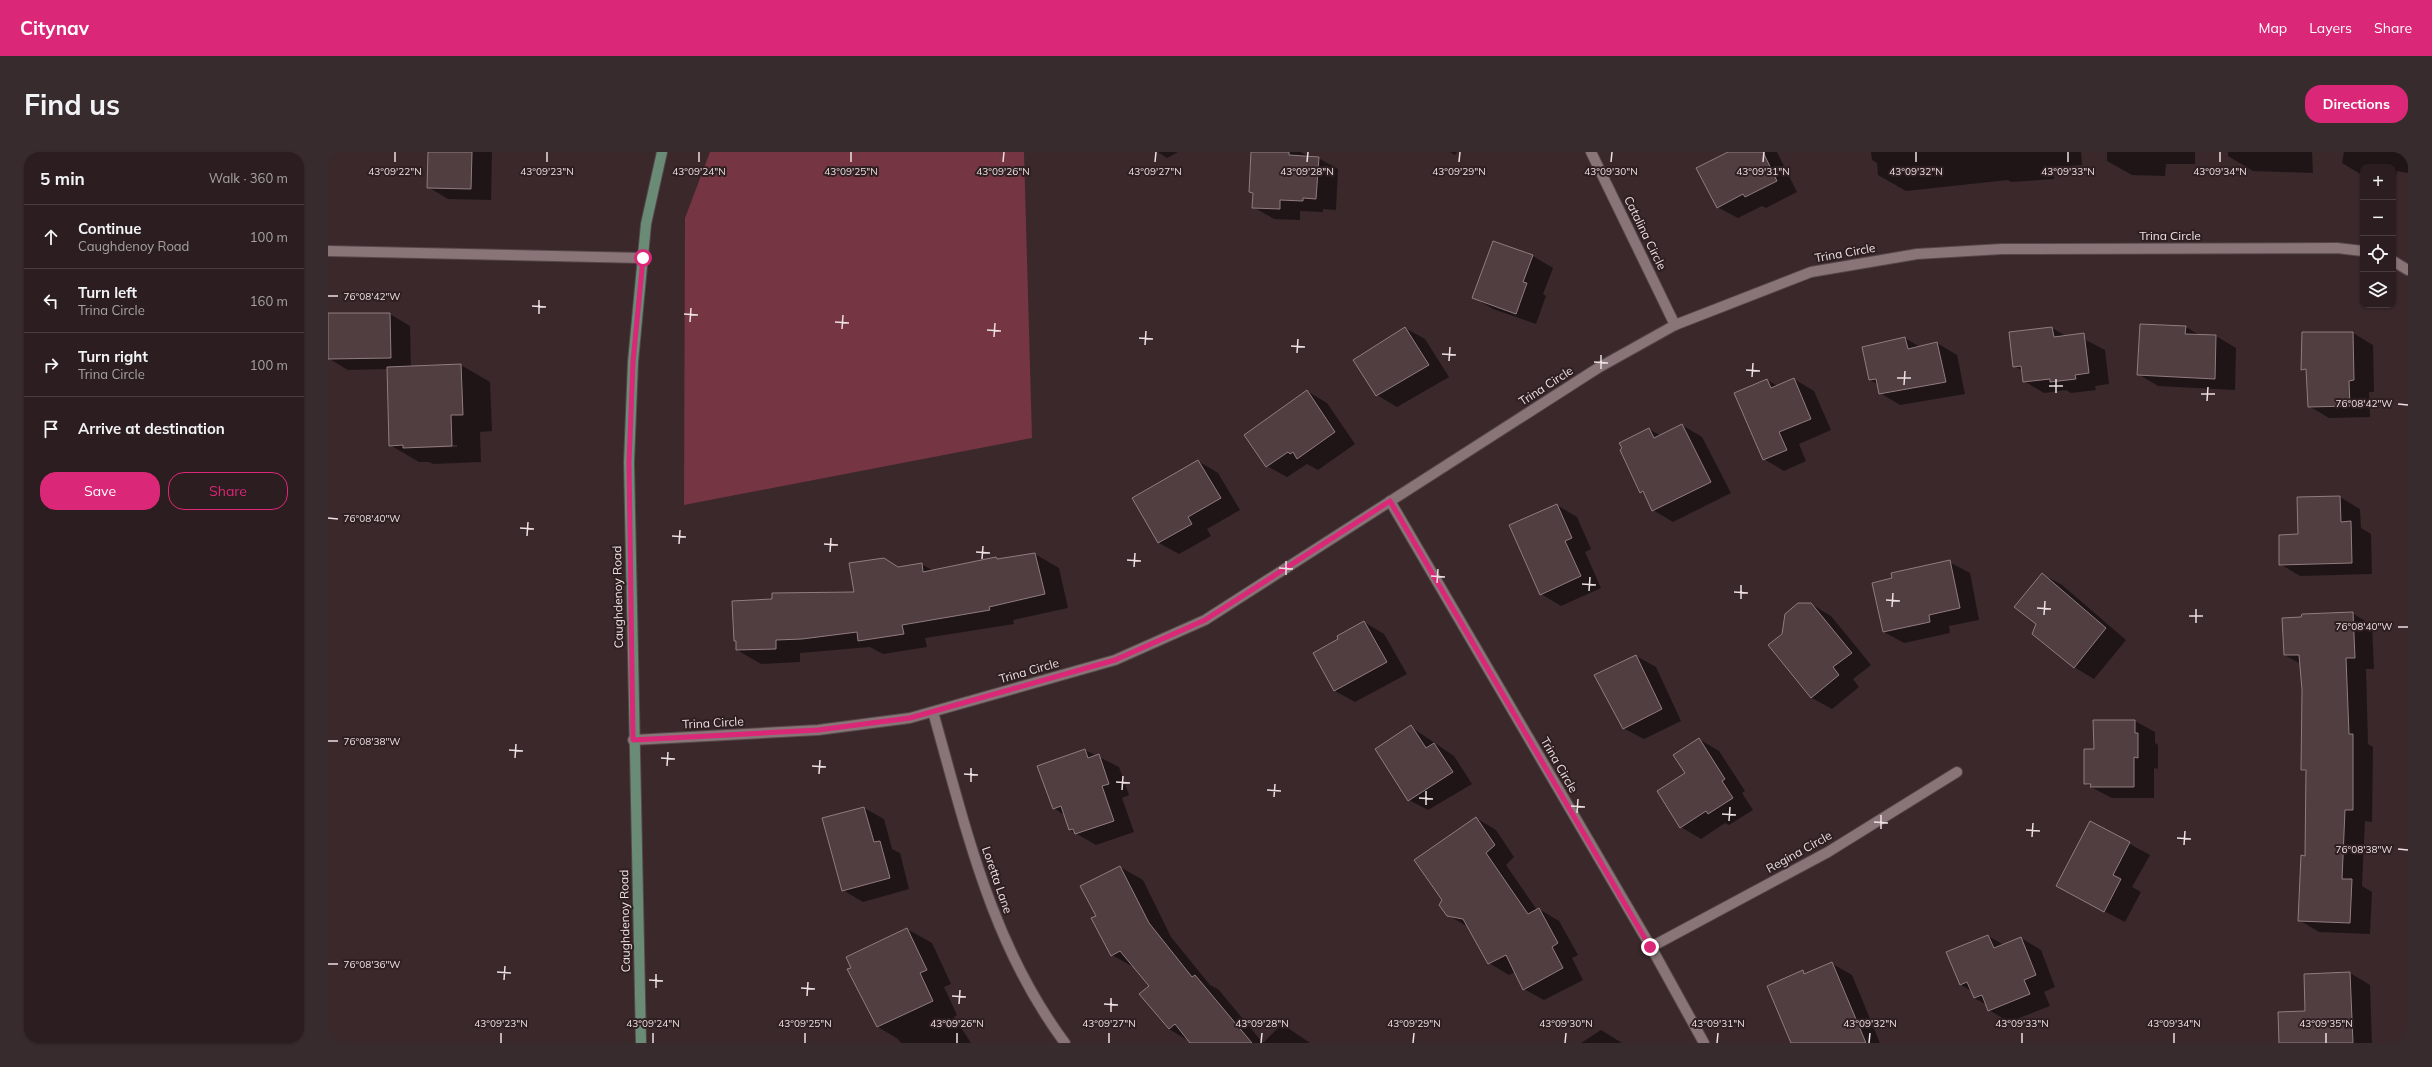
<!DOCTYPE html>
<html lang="en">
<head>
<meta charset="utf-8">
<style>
	:root { --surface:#2c1e20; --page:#382b2d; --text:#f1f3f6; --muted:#a6a2a5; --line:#483c3e; --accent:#db2777 }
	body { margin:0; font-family:Mulish,sans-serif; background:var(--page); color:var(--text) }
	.controls { position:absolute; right:12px; top:12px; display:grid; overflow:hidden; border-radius:8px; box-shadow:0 1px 3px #0004 }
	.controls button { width:36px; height:36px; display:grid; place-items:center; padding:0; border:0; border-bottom:1px solid var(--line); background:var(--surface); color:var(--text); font:20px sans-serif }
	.stop { position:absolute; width:12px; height:12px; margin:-9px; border:3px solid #db2777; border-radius:50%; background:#fff }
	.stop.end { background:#db2777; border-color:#fff; box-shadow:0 1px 4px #0008 }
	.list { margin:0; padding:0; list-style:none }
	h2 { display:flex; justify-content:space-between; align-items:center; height:52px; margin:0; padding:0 16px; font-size:17px }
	h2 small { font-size:13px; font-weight:400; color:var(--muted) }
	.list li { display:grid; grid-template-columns:26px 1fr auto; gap:12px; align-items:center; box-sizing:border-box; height:64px; padding:0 16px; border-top:1px solid var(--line) }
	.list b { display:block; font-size:15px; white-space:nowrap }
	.list p { margin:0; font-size:13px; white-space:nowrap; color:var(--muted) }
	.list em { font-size:13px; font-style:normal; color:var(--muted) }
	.actions { display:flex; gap:8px; padding:12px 16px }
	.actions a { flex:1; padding:9px 0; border:1px solid var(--accent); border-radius:16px; text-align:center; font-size:14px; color:var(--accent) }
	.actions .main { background:var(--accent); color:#fff }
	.icon { flex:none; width:22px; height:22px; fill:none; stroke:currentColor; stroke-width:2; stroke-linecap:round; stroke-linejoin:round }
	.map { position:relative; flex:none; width:2080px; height:891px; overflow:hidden; border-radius:16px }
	header { display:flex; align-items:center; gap:24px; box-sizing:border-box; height:56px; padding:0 20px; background:var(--accent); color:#fff }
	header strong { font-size:19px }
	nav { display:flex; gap:22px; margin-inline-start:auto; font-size:14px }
	.intro { display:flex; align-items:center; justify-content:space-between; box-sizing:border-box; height:96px; padding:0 24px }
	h1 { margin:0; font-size:28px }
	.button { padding:10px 18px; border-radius:16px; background:var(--accent); color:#fff; font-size:14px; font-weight:700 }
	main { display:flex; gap:24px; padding:0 24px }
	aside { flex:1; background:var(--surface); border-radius:16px; box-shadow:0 1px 3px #0004 }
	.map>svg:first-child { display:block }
	.green { fill:#753542 }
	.shadow { fill:#0007; fill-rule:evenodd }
	.building { fill:#513e41; stroke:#917c7f }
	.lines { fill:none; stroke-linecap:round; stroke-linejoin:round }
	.lane-casing { stroke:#554749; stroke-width:12 }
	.street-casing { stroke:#554749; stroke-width:12 }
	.secondary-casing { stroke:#554749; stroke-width:12 }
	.lane { stroke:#897477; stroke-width:10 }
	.street { stroke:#897477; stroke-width:10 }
	.secondary { stroke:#6a8b76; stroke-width:10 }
	.route { stroke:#db2777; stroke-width:5 }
	.ticks { fill:none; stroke:#ece0e2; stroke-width:1.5 }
	.labels { text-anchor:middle; stroke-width:4; stroke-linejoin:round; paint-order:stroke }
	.street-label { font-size:12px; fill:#ece0e2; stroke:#2f1f21 }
	.ticks-label { font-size:10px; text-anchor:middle; fill:#ece0e2; stroke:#2f1f21; stroke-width:4; stroke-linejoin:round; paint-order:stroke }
</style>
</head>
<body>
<header>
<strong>Citynav</strong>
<nav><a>Map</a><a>Layers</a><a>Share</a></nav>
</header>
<div class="intro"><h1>Find us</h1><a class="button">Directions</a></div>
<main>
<aside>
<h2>5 min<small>Walk · 360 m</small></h2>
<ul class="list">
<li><svg class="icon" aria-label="ahead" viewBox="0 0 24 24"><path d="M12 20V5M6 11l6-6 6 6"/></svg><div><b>Continue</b><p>Caughdenoy Road</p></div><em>100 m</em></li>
<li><svg class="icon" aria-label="left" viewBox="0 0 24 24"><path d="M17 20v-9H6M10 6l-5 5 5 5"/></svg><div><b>Turn left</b><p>Trina Circle</p></div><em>160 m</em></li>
<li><svg class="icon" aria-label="right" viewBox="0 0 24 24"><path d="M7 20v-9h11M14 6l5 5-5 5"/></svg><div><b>Turn right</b><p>Trina Circle</p></div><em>100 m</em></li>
<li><svg class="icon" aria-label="arrive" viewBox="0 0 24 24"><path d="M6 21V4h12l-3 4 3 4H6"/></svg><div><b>Arrive at destination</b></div></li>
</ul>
<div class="actions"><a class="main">Save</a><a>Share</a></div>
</aside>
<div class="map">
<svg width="2080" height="891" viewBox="0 0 2080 891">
	<rect width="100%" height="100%" fill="#3a282b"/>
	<polygon class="green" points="382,0 696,0 704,286 356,353 357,66"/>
	<g class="shadow">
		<polygon points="100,0 164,0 163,48 120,47 100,35"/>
		<polygon points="830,0 850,0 839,6"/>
		<polygon points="928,0 973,0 981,5 990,6 1010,17 1008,58 995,57 995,60 972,59 972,68 946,67 925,55"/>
		<polygon points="1122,0 1129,0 1127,3"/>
		<polygon points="1402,0 1449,0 1469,40 1438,56 1434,54 1410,66 1389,55"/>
		<polygon points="1543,0 1753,0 1754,13 1725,15 1726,27 1683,30 1680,28 1578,39 1550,23 1549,11 1544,8"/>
		<polygon points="1779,0 1867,0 1867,12 1838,12 1837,24 1804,23 1779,9"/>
		<polygon points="1900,0 1984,0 1985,21 1925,19 1900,4"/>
		<polygon points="2016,0 2080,0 2080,21 2069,19 2067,29 2065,29 2065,15 2035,15 2034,23 2014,11"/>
		<polygon points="1205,104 1225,116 1215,142 1218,144 1208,172 1165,157 1145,145"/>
		<path d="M0,162H62L82,174L83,215L133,213L162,230L164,279L152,280L153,310L105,312L101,310H91L62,293L60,217L20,218L0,206ZM129,293V295L89,296V294Z"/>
		<polygon points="1858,175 1873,184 1888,184 1908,196 1907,238 1830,234 1810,222"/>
		<polygon points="1077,176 1097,187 1121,225 1069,255 1049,243"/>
		<polygon points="1724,176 1740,185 1756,187 1777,198 1781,232 1767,234 1768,238 1743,241 1738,238 1716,241 1696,229 1695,219 1686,214"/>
		<polygon points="2025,181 2045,193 2046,240 2041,240 2042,265 2001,266 1981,254 1979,219 1975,217"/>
		<polygon points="1577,186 1592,195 1609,191 1629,203 1637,242 1572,253 1552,241 1551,233 1542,228"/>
		<polygon points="1466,227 1486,239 1503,278 1471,292 1478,309 1456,319 1436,307 1439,228 1450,234"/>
		<polygon points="979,239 999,251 1027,292 990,318 979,312 959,325 939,314"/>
		<polygon points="1354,273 1374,285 1403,341 1345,370 1325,358 1318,342 1313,340 1295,297 1321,277 1333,284"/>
		<polygon points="870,309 890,321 912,358 879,377 883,384 851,402 831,391 805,347"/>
		<polygon points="2012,345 2032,357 2033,376 2043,382 2044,422 1972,424 1952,412 1971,383"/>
		<polygon points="1229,353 1249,365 1263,397 1257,400 1273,436 1233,454 1213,442"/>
		<polygon points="707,402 731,416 740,456 685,468 686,472 597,486 599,495 555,502 542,495 472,501 472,510 433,512 409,498 409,490 407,488 445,448 528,441 556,407 572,416 593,412 606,419 668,406 672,408"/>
		<polygon points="1621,410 1642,421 1651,468 1621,474 1622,481 1576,491 1556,480"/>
		<polygon points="1714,422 1734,433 1798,488 1766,527 1746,515 1709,472"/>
		<polygon points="1483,452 1503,464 1543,513 1525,527 1531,535 1504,557 1484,546 1441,494"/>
		<polygon points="2024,461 2044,473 2046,517 2038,517 2040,592 2045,595 2044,670 2037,669 2034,734 2044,740 2042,782 1991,780 1971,768 1978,705 1979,620 1974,618 1975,538 1973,512 1956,503"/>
		<polygon points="1036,470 1056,482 1079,522 1027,550 1007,539 1011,487"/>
		<polygon points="1308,504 1328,515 1353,569 1316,587 1295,576"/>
		<polygon points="1807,569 1827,580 1827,591 1830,593 1830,617 1826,616 1826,646 1784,646 1757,632 1766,598"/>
		<polygon points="1083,575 1126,604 1144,632 1100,658 1079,647"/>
		<polygon points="1371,587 1391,599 1417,639 1414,641 1425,658 1401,673 1397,671 1373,687 1353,675 1358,621"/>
		<polygon points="757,598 791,615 801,643 794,646 806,680 768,693 742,678 736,663 726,656"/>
		<polygon points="536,656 556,667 564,697 572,701 581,737 535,750 515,738"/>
		<polygon points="1148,666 1168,678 1186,705 1178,713 1209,758 1211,757 1231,769 1250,803 1244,806 1255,828 1216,848 1196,837 1187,820 1181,823 1161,811 1140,775 1120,763"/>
		<polygon points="1763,671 1822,703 1804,735 1813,740 1797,770 1749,745"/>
		<polygon points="792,715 815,728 843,785 882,833 890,837 935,891 954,872 982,891 864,891 841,877 813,842 822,834 807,816 784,803 769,765"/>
		<polygon points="579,777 604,791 623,832 616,835 629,863 626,865 643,891 573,891 570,887 550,875 521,818"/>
		<polygon points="1660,784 1676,793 1693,786 1713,798 1727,835 1716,840 1722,854 1681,870 1661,858 1659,853 1646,846 1643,839 1632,832"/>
		<polygon points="1503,811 1524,823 1552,891 1495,891 1475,820 1478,822"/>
		<polygon points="2022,821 2042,833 2044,891 1952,891 1978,860"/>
		<polygon points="1273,878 1294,891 1253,891"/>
	</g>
	<g class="building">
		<polygon points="100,0 144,0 143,37 99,36"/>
		<polygon points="923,0 961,0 961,3 991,5 988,47 975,46 975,49 952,48 952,57 924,56 925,41 921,40"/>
		<polygon points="1400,0 1435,0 1449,29 1417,45 1415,42 1389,56 1368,16"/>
		<polygon points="1165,89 1205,103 1195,130 1199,131 1188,162 1144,146"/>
		<polygon points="0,161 62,161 63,206 0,207"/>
		<polygon points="1812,172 1858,174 1857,182 1888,183 1887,227 1809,223"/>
		<polygon points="1077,175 1101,213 1048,244 1025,208"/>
		<polygon points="1724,175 1726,185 1756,181 1761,221 1747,223 1748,227 1722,230 1722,227 1695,230 1693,214 1685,215 1681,180"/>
		<polygon points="1974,180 2025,180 2026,228 2021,229 2022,254 1980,255 1978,217 1973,218"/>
		<polygon points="1577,185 1580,197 1609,190 1618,230 1551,242 1548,227 1541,228 1534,195"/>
		<polygon points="133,212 135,263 123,263 124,294 75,296 75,293 61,294 59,215"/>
		<polygon points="1466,226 1483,267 1451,280 1459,298 1435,308 1406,241 1439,227 1443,236"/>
		<polygon points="979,238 1007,280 969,307 965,300 962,302 960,300 938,315 916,283"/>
		<polygon points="1354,272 1383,330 1324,359 1315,339 1312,341 1292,298 1294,296 1291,291 1321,276 1326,286"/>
		<polygon points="870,308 893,346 860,365 864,372 830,391 804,346"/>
		<polygon points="2012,344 2013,370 2023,369 2024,411 1951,413 1951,383 1970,382 1969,345"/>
		<polygon points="1229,352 1244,386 1237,389 1253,424 1212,443 1181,373"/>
		<polygon points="707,401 717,442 661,455 662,458 574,473 576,482 530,489 529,480 474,487 448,488 448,497 408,498 408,489 406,489 404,449 444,447 444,441 526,440 521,411 556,406 570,415 594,411 595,420 668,405 669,407"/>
		<polygon points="1622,408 1632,456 1601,463 1602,470 1555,480 1544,431 1564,426 1563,421"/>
		<polygon points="1714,421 1778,476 1746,516 1704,482 1708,472 1686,455"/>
		<polygon points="1470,451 1483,451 1524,501 1505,515 1511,523 1483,546 1440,493 1454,482 1457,462"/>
		<polygon points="2025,460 2027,506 2018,506 2021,582 2025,582 2025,658 2017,658 2014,727 2024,727 2022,771 1970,769 1973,703 1977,704 1978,618 1973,618 1974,538 1971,503 1956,503 1954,466 1973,465 1974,462"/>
		<polygon points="1036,469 1059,510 1006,539 985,501 1010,487 1009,484"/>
		<polygon points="1308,503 1334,557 1295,577 1266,523"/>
		<polygon points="1765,568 1807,568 1807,581 1810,581 1810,606 1806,605 1806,635 1762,635 1763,632 1756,632 1756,597 1766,597"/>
		<polygon points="1083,573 1098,596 1106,591 1125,620 1080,649 1047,597"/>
		<polygon points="1371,586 1397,627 1394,629 1405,646 1380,662 1378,659 1352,676 1329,639 1357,621 1345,603"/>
		<polygon points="757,597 760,606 771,602 781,632 774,634 786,669 747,682 745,677 741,678 733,654 725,657 709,614"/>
		<polygon points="536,655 546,690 552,689 562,726 514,739 494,666"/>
		<polygon points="1148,665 1167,693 1158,701 1200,762 1211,756 1230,791 1224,795 1235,816 1195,838 1178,803 1160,812 1135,767 1119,764 1111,753 1114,748 1086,708"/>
		<polygon points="1762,669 1802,690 1785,723 1793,727 1776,760 1728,734"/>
		<polygon points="792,714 821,771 864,825 867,823 924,891 862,891 847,872 841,877 811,842 821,834 792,799 783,804 763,766 768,764 752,734"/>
		<polygon points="579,776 599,818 592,821 605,849 549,875 519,817 523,816 518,805"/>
		<polygon points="1660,783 1666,796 1693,785 1708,823 1696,828 1702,842 1660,859 1654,843 1646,846 1639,830 1632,833 1618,800"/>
		<polygon points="1504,810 1538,891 1463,891 1439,834 1475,818 1476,822"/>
		<polygon points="2022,820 2025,891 1951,891 1950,860 1977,859 1976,822"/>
	</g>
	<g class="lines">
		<defs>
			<polyline id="lane" points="0,99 315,106"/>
			<g id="street">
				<polyline points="1263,0 1347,173"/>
				<polyline points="2065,109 2080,118"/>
				<polyline points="1062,349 1323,795 1376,891"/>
				<path d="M605,560C638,676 663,792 737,891"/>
				<polyline points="305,588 490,578 582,566 787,508 877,468 1270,216 1347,173 1483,120 1589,102 1674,97 2009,96 2035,99"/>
				<polyline points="1323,795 1500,700 1629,620"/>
			</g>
			<polyline id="secondary" points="313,891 301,310 305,210 318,72 334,0"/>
		</defs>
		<use href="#lane" class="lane-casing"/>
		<use href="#street" class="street-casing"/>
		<use href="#secondary" class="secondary-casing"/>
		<use href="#lane" class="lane"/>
		<use href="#street" class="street"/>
		<use href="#secondary" class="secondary"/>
	</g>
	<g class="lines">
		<polyline class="route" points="315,106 305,210 301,310 305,588 490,578 582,566 787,508 877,468 1062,349 1322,795"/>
	</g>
	<path class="ticks" d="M67,10V0M219,10V0M371,10V0M523,10V0M675,10L676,0M827,10L828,0M979,10L980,0M1131,10L1132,0M1283,10L1284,0M1435,10L1436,0M1588,10V0M1740,10V0M1892,10V0M0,144H10M204,154L218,155M211,162V148M356,162L370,163M362,170L363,156M507,170L521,171M514,177L515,163M659,178L673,179M666,185L667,171M811,186L825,187M817,193L818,179M963,194L977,195M969,201L970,187M1114,202L1128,203M1121,209L1122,195M1266,210L1280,211M1273,217V203M1418,218L1432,219M1424,225L1425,211M1569,226H1583M1576,233L1577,219M1721,234H1735M1728,241V227M1873,242H1887M1879,249L1880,235M2070,252L2080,253M0,366L10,367M192,376L206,377M199,384L200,370M344,384L358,385M351,392L352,378M496,392L510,393M502,400L503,386M648,400L662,401M654,407L655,394M799,408L813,409M806,415L807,401M951,416L965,417M958,423V409M1103,424L1117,425M1109,431L1110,417M1254,432L1268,433M1261,439L1262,425M1406,440L1420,441M1413,447V433M1558,448L1572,449M1564,455L1565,441M1709,456L1723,457M1716,463L1717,449M1861,464H1875M1868,471V457M2070,475H2080M0,589H10M181,598L195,599M187,606L188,592M333,606L347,607M339,614L340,600M484,614L498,615M491,622L492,608M636,622L650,623M643,630V616M788,630L802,631M794,638L795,624M939,638L953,639M946,645L947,632M1091,646L1105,647M1098,653V639M1243,654L1257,655M1249,661L1250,647M1394,662L1408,663M1401,669L1402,655M1546,670L1560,671M1553,677V663M1698,678L1712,679M1704,685L1705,671M1849,686L1863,687M1856,693L1857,679M2070,697L2080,698M0,812H10M169,820L183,821M176,828L177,814M321,828L335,829M328,836V822M473,836L487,837M479,844L480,830M624,844L638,845M631,852L632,838M776,852L790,853M783,860V846M173,891V881M325,891V881M477,891V881M629,891V881M781,891V881M933,891L934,881M1085,891L1086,881M1237,891L1238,881M1389,891L1390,881M1541,891L1542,881M1694,891V881M1846,891V881M1998,891V881"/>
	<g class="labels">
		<g class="street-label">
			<text transform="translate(1317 81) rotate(64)" y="4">Catalina Circle</text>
			<text x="1842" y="88">Trina Circle</text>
			<text transform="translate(1517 101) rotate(-10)" y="4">Trina Circle</text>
			<text transform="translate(1218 234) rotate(-33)" y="4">Trina Circle</text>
			<text transform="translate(290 445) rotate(-91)" y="4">Caughdenoy Road</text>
			<text transform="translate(701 519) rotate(-16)" y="4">Trina Circle</text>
			<text transform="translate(385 571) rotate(-3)" y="4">Trina Circle</text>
			<text transform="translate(1231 613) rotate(60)" y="4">Trina Circle</text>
			<text transform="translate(1471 700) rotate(-29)" y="4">Regina Circle</text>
			<text transform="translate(669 728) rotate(71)" y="4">Loretta Lane</text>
			<text transform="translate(297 769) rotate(-91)" y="4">Caughdenoy Road</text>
		</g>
	</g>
	<g class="ticks-label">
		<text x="67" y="23">43°09'22"N</text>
		<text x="219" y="23">43°09'23"N</text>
		<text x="371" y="23">43°09'24"N</text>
		<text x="523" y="23">43°09'25"N</text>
		<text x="675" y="23">43°09'26"N</text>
		<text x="827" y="23">43°09'27"N</text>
		<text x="979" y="23">43°09'28"N</text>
		<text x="1131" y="23">43°09'29"N</text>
		<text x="1283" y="23">43°09'30"N</text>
		<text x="1435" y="23">43°09'31"N</text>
		<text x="1588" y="23">43°09'32"N</text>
		<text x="1740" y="23">43°09'33"N</text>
		<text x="1892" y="23">43°09'34"N</text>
		<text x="44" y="148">76°08'42"W</text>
		<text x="2036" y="255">76°08'42"W</text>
		<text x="44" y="370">76°08'40"W</text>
		<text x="2036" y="478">76°08'40"W</text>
		<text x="44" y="593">76°08'38"W</text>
		<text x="2036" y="701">76°08'38"W</text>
		<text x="44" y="816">76°08'36"W</text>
		<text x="173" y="875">43°09'23"N</text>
		<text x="325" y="875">43°09'24"N</text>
		<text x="477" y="875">43°09'25"N</text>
		<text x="629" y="875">43°09'26"N</text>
		<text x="781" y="875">43°09'27"N</text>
		<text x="934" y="875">43°09'28"N</text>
		<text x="1086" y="875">43°09'29"N</text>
		<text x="1238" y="875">43°09'30"N</text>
		<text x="1390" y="875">43°09'31"N</text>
		<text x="1542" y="875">43°09'32"N</text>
		<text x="1694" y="875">43°09'33"N</text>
		<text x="1846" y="875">43°09'34"N</text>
		<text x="1998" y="875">43°09'35"N</text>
	</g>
</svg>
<div class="controls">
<button>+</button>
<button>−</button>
<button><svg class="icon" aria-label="locate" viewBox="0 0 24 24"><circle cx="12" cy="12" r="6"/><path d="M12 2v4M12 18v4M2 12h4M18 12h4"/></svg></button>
<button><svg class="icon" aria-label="layers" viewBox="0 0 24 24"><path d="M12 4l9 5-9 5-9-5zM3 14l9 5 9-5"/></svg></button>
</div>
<div class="stop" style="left:315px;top:106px"></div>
<div class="stop end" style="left:1322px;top:795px"></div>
</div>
</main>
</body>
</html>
